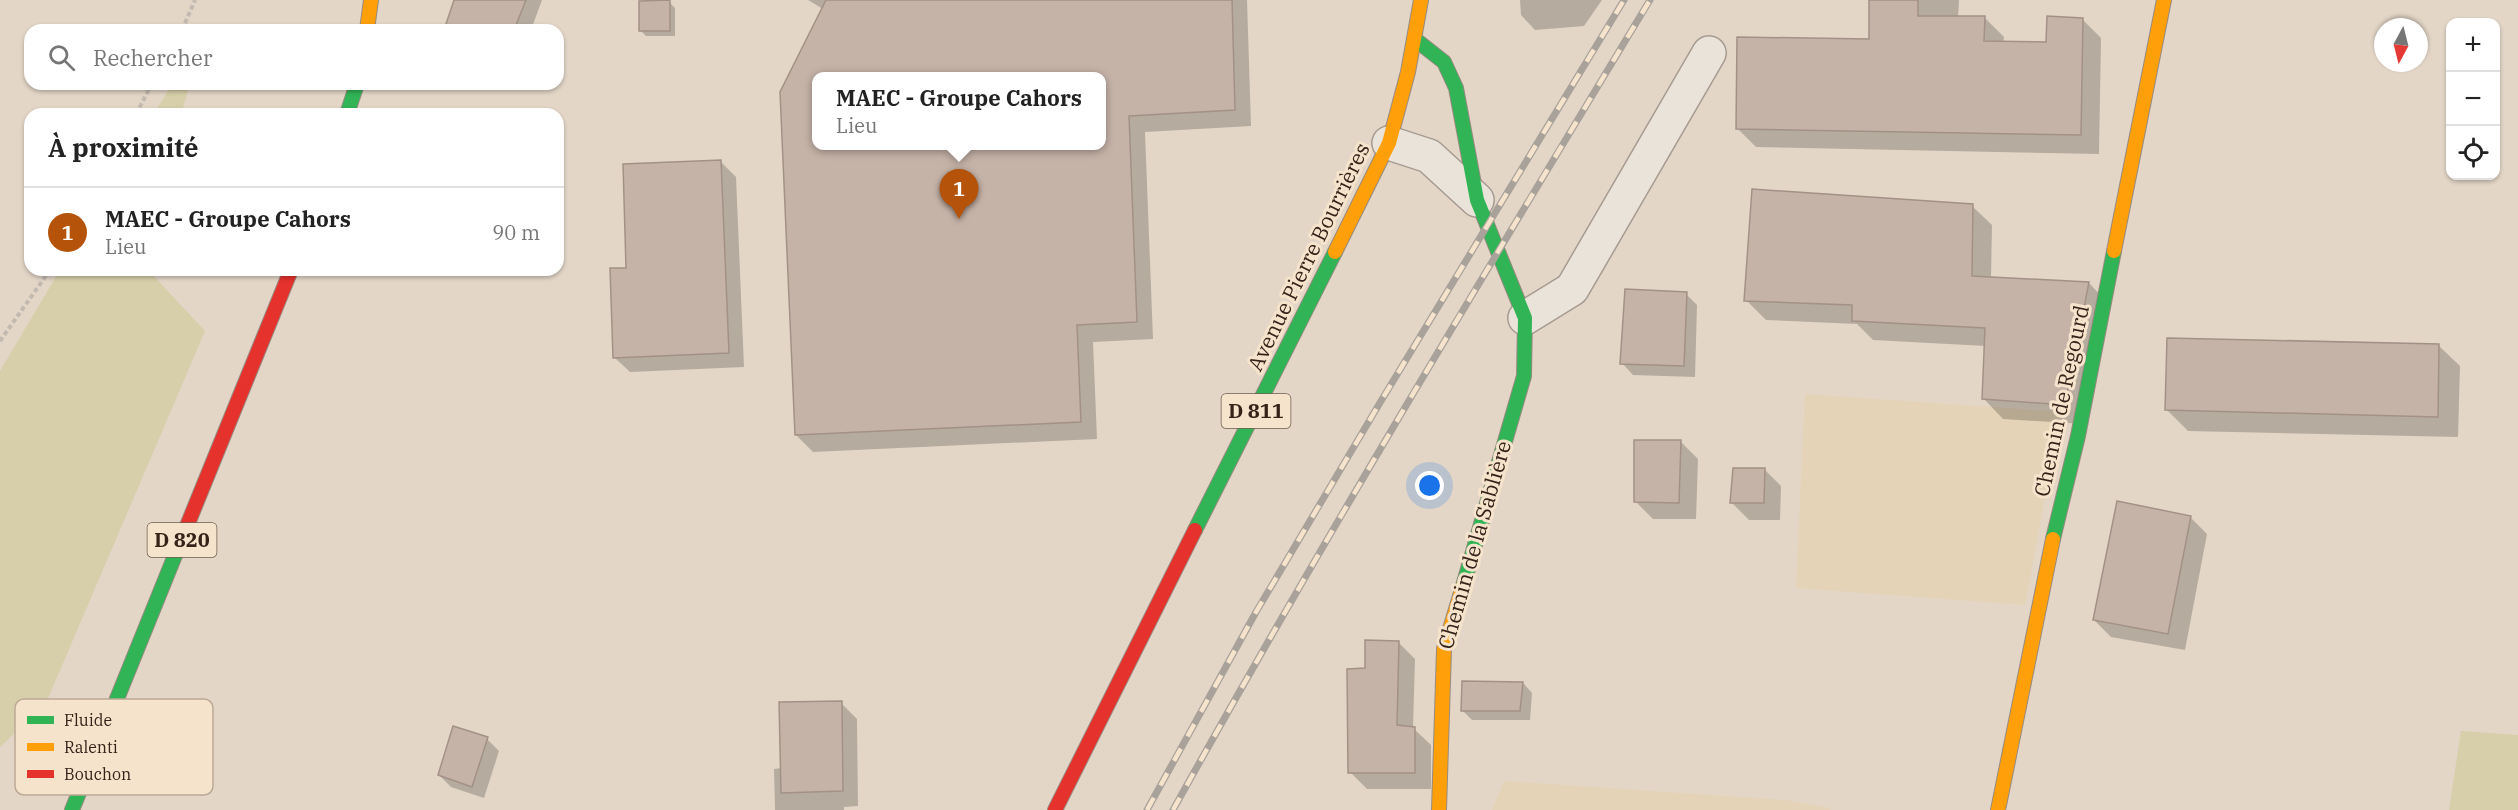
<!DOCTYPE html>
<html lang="fr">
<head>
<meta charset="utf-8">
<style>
	:root { --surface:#fff; --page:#f2f2f2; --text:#222; --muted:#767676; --line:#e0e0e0; --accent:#b45309 }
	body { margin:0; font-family:"IBM Plex Serif",serif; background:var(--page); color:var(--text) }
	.controls { position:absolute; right:18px; top:18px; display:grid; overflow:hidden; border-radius:12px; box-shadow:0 2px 4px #0004 }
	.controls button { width:54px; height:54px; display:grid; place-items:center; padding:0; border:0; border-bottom:2px solid var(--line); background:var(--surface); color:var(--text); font:30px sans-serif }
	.compass { position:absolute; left:2374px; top:18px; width:54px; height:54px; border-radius:50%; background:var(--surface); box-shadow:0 2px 4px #0004; rotate:187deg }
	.you { position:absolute; left:1430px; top:486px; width:21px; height:21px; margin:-15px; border:4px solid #fff; border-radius:50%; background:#1a73e8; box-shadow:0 0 0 9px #1a73e833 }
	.badge { display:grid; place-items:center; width:39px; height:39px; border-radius:50%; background:var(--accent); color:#fff; font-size:20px; font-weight:700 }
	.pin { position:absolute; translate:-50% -50px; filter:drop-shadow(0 2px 3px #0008) }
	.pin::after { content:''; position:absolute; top:32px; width:21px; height:18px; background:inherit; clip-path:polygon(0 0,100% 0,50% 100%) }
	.popup { position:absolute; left:812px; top:72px; width:294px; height:78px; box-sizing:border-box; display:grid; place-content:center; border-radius:12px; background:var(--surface); filter:drop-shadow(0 2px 4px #0005); font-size:20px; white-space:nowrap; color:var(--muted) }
	.popup b { font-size:22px; color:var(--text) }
	.popup::after { content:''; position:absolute; left:50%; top:100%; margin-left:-12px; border:12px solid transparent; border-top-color:var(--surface) }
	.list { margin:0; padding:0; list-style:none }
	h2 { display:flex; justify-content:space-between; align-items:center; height:78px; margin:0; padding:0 24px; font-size:26px }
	h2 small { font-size:20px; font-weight:400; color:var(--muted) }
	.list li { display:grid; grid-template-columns:39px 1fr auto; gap:18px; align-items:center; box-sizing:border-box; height:90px; padding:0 24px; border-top:2px solid var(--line) }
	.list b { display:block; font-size:22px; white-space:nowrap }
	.list p { margin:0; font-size:20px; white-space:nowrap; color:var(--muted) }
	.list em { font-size:20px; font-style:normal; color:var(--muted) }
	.icon { flex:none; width:33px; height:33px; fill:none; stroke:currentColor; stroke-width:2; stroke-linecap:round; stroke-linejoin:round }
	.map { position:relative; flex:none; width:2518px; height:810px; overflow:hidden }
	.search { position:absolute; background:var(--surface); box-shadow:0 2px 4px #0004; left:24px; top:24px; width:540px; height:66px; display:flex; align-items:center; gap:15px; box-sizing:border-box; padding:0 21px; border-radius:18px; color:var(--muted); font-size:22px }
	.panel { position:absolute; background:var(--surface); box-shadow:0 2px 4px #0004; left:24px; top:108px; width:540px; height:168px; border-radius:18px }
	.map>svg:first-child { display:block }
	.farmland { fill:#e4d3b6 }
	.green { fill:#d6cfa9 }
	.shadow { fill:#0003; fill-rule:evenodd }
	.building { fill:#c6b3a8; stroke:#a39187; stroke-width:1.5; fill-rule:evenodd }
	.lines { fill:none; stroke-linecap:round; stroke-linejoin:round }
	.street-casing { stroke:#a79b91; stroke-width:36 }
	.fast-casing { stroke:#978b81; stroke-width:16 }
	.slow-casing { stroke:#978b81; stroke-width:16 }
	.jam-casing { stroke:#978b81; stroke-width:16 }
	.path { stroke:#c2b9b1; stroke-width:4; stroke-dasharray:4.5 3; stroke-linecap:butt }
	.street { stroke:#eae3da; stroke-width:33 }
	.fast { stroke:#30b455; stroke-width:14 }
	.slow { stroke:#ff9f0a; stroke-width:14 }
	.jam { stroke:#e5322d; stroke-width:14 }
	.rail-casing { stroke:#a9a29b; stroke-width:7 }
	.rail { stroke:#f6e3cb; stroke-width:4.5; stroke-dasharray:14; stroke-linecap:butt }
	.labels { text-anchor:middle; stroke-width:6; stroke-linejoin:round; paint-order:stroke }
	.shield { fill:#f6e3cb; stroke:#6f5d4f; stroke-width:1.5 }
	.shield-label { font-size:20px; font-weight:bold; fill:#35231a }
	.street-label { font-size:21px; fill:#35231a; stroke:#f6e3cb }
	.key { fill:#f6e3cb; stroke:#bca996; stroke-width:1.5 }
	.key-label { font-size:16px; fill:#35231a }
</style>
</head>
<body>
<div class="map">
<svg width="2518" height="810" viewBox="0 0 2518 810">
	<rect width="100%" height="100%" fill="#e3d6c7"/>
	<g class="farmland">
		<polygon points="1805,394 2061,412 2025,605 1796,588"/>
		<polygon points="1504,781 1785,800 1830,808 1830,810 1492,810"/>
	</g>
	<g class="green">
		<polygon points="172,84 190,84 181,114 154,114"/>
		<polygon points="60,270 148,270 205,331 46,703 0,747 0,371"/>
		<polygon points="2461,731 2518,735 2518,810 2449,810"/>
	</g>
	<g class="shadow">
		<polygon points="455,0 542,0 531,30 453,30"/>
		<path d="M808,0H1247L1251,126L1145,132L1153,339L1093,342L1097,439L813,452L796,435L781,92L823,9ZM816,76H1102V146H816Z"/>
		<polygon points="1520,0 1602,0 1584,26 1535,30 1521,15"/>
		<polygon points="1870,0 1959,0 1958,18 1985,18 2004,37 2003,43 2047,44 2082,19 2101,38 2099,154 1756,147 1737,128 1870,41"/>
		<polygon points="669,2 675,8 675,36 646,36 640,30"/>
		<polygon points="721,162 736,177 744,367 630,372 614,357 628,269"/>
		<polygon points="1972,206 1992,225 1991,279 2089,283 2108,303 2085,424 2003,419 1984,399 1986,346 1873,340 1857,324 1766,320 1746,300"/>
		<polygon points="1686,294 1697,305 1695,377 1633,375 1622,363"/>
		<polygon points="2439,346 2460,366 2458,437 2188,431 2167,410"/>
		<polygon points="1681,442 1698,459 1696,519 1653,519 1636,502"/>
		<polygon points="1764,469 1781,486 1780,520 1749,520 1732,503"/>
		<polygon points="2190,517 2207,534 2185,650 2111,637 2094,620"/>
		<polygon points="1398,642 1415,659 1413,728 1431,745 1431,789 1367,789 1350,772 1367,669"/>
		<polygon points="1523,683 1532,693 1530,720 1472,720 1462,710"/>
		<polygon points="841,703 857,719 858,806 844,807 844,810 775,810 774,769 782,768"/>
		<polygon points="487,739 499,751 484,798 451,787 439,775"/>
	</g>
	<g class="building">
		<polygon points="454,0 526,0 514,30 444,30"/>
		<polygon points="670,0 670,31 639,31 639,1"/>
		<path d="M826,0H1232L1235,110L1129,116L1137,322L1077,325L1081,422L795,435L780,92ZM816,76H1101V146H816Z"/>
		<polygon points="1869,0 1918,0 1918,16 1985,16 1984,41 2046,42 2047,16 2083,18 2081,135 1736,129 1737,37 1869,39"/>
		<polygon points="721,160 729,353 613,358 610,268 626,268 623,164"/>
		<polygon points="1752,189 1973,204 1972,276 2089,282 2065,405 1982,399 1985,328 1852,321 1852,305 1744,301"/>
		<polygon points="1625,289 1687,292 1684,366 1620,364"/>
		<polygon points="2167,338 2439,344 2438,417 2165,410"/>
		<polygon points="1634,440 1681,440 1679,503 1634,502"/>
		<polygon points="1733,468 1765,468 1764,503 1730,503"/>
		<polygon points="2117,501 2191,516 2168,634 2093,620"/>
		<polygon points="1365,640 1399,641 1397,725 1415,727 1415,773 1348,773 1347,669 1365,668"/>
		<polygon points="1462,681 1523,682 1520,711 1461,711"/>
		<polygon points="842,701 843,791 781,793 779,702"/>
		<polygon points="453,726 488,737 472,787 438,775"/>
	</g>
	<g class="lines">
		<defs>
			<g id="street">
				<polyline points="1389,143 1429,156 1477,200"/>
				<polyline points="1525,318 1572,289 1709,53"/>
			</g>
			<g id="fast">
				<polyline points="1416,40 1444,62 1456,88 1477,200 1525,318 1524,376 1463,586"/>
				<polyline points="347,114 357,84"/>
				<polyline points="1195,530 1335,252"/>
				<polyline points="2053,539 2078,436 2114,251"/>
				<polyline points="72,810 178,548"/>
			</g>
			<g id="slow">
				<polyline points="367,30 371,0"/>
				<polyline points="2114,251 2164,0"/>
				<polyline points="1335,252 1389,143 1408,72 1421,0"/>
				<polyline points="1439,810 1444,649 1463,586"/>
				<polyline points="1998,810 2053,539"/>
			</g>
			<g id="jam">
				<polyline points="178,548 291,270"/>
				<polyline points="1055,810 1195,530"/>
			</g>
		</defs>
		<use href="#street" class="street-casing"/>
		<use href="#fast" class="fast-casing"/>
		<use href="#slow" class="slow-casing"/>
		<use href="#jam" class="jam-casing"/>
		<g class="path">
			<polyline points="182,30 195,0"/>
			<polyline points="136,114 152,84"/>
			<polyline points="0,341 50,270"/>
		</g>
		<use href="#street" class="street"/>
		<use href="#fast" class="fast"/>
		<use href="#slow" class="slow"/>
		<use href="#jam" class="jam"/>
		<defs>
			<g id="rail">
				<polyline points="1147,810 1256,612 1381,401 1624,0"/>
				<path d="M1173,810C1325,536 1488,268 1650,0"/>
			</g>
		</defs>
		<use href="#rail" class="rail-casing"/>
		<use href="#rail" class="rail"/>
	</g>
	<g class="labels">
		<g class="shield">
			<rect x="1221.5" y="394" width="69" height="34" rx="4.5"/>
			<rect x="147.5" y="523" width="69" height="34" rx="4.5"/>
		</g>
		<g class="shield-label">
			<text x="1256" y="418">D 811</text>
			<text x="182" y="547">D 820</text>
		</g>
		<g class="street-label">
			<text transform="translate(1309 257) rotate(-64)" y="7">Avenue Pierre Bourrières</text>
			<text transform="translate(2062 401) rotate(-78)" y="7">Chemin de Regourd</text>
			<text transform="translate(1475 545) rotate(-74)" y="7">Chemin de la Sablière</text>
		</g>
	</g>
	<rect x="15" y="699" width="198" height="96" rx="9" class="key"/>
	<rect x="27" y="716" width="27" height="8" fill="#30b455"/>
	<rect x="27" y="743" width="27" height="8" fill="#ff9f0a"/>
	<rect x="27" y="770" width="27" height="8" fill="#e5322d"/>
	<g class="key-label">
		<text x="64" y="726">Fluide</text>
		<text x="64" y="753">Ralenti</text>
		<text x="64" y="780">Bouchon</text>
	</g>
</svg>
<div class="controls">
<button>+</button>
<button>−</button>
<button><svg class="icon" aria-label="locate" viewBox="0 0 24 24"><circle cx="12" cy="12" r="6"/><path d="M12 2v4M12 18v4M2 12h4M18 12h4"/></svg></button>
</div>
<svg class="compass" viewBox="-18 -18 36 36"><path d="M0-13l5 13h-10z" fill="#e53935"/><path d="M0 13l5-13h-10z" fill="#767676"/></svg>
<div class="you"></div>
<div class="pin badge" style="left:959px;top:219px">1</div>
<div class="popup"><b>MAEC - Groupe Cahors</b>Lieu</div>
<div class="search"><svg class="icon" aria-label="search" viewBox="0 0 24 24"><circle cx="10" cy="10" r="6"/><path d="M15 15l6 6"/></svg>Rechercher</div>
<section class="panel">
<h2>À proximité<small></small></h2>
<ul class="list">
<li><span class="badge">1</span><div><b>MAEC - Groupe Cahors</b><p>Lieu</p></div><em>90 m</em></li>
</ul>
</section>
</div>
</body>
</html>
